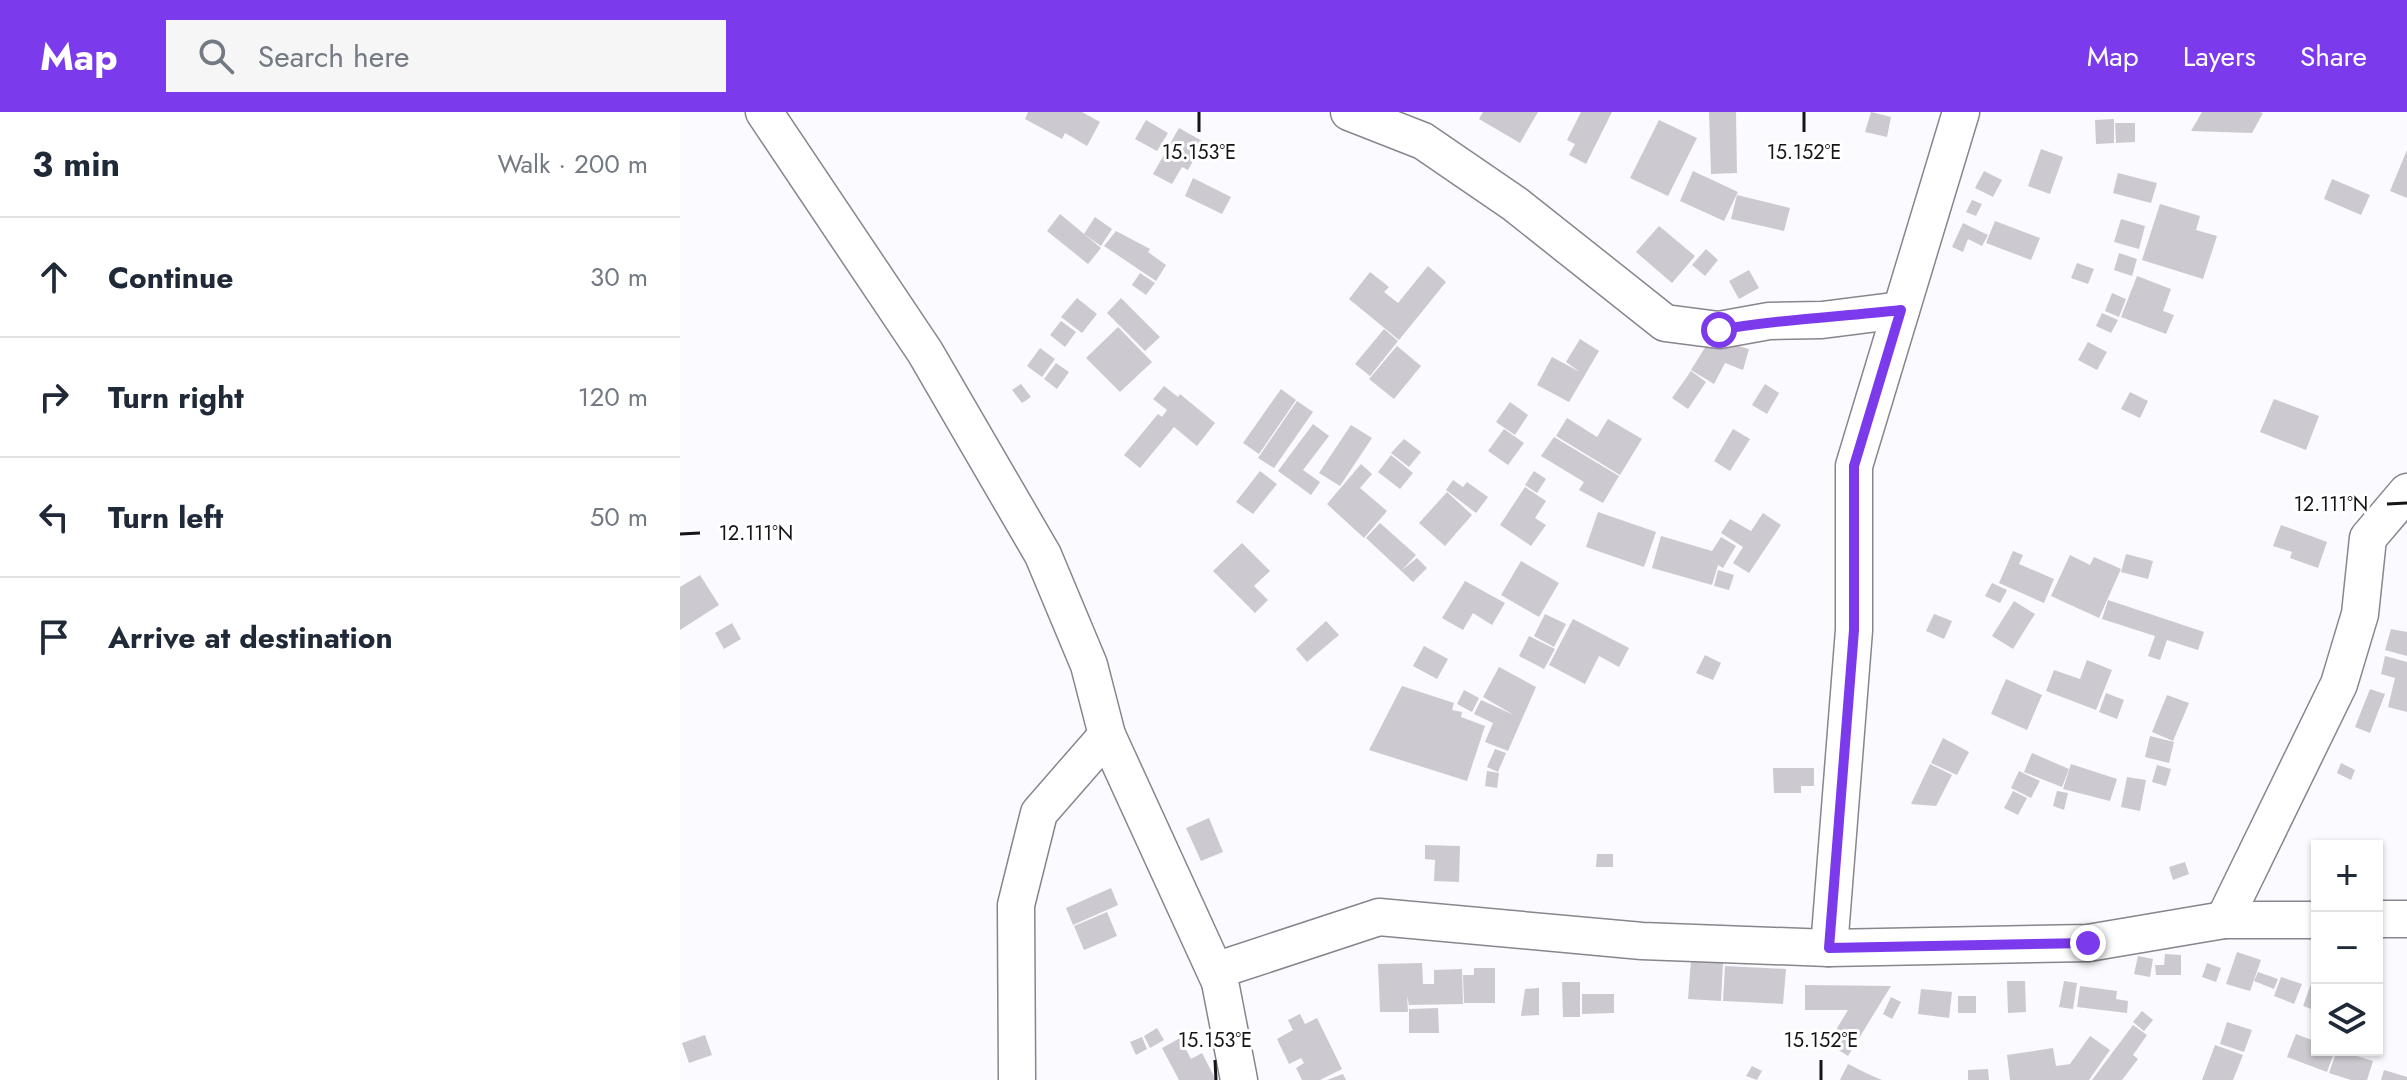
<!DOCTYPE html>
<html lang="en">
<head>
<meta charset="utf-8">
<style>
	:root { --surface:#fff; --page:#f6f6f7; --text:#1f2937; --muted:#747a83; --line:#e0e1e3; --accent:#7c3aed }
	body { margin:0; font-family:Jost,sans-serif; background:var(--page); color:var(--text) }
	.controls { position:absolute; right:24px; bottom:24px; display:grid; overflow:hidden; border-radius:0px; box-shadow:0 2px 6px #0004 }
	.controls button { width:72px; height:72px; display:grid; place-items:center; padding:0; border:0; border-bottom:2px solid var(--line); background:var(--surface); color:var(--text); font:40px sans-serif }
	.stop { position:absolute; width:24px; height:24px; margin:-18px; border:6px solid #7c3aed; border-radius:50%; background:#fff }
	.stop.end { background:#7c3aed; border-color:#fff; box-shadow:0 2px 8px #0008 }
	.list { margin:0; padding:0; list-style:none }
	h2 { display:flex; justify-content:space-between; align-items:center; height:104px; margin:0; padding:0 32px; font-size:34px }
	h2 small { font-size:26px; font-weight:400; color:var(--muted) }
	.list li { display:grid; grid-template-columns:52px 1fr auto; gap:24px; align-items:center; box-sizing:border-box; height:120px; padding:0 32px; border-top:2px solid var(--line) }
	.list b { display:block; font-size:30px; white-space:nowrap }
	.list em { font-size:26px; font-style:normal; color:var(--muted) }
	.icon { flex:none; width:44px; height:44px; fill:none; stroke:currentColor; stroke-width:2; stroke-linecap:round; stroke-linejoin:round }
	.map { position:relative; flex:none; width:1727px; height:968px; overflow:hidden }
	header { display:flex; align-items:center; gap:48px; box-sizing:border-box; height:112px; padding:0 40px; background:var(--accent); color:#fff }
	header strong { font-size:38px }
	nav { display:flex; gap:44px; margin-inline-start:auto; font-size:28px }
	.search { width:560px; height:72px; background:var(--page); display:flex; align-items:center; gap:20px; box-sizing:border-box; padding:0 28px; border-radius:0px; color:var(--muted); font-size:30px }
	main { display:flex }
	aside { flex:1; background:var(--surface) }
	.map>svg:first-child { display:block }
	.building { fill:#cdc9d1 }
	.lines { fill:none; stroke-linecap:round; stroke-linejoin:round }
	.minor-casing { stroke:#87858d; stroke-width:39 }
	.minor { stroke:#fff; stroke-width:36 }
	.route { stroke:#7c3aed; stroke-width:10 }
	.ticks { fill:none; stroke:#151417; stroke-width:3 }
	.ticks-label { font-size:20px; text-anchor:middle; fill:#151417; stroke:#fff; stroke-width:6; stroke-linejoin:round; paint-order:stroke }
</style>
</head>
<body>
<header>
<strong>Map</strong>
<div class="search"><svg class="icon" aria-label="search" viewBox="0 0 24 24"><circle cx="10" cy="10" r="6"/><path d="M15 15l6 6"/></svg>Search here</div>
<nav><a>Map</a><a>Layers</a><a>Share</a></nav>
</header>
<main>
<aside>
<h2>3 min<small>Walk · 200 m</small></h2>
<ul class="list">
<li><svg class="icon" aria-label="ahead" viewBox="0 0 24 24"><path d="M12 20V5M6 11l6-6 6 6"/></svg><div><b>Continue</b></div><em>30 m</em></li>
<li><svg class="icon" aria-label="right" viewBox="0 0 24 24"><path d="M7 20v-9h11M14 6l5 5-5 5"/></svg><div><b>Turn right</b></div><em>120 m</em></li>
<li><svg class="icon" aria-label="left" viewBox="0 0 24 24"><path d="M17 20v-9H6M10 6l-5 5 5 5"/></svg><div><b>Turn left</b></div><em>50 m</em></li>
<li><svg class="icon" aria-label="arrive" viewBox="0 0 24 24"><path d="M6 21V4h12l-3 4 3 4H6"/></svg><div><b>Arrive at destination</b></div></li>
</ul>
</aside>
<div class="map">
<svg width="1727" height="968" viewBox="0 0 1727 968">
	<rect width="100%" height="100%" fill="#fbfafe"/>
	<g class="building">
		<polygon points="348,0 402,0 420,10 407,34 385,21 382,27 345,7"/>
		<polygon points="803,0 858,0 840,31 799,7"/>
		<polygon points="901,0 932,0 906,52 889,43 895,32 887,28"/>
		<polygon points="1029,0 1056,0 1057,61 1031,62"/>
		<polygon points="1191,0 1211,5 1207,25 1185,20"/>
		<polygon points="1522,0 1579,0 1583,1 1572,21 1511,19"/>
		<polygon points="1434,7 1434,31 1416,32 1415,8"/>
		<polygon points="466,8 488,21 477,39 455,27"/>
		<polygon points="979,8 1017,26 988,84 950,66"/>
		<polygon points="1435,11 1455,11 1455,30 1436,31"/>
		<polygon points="499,16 524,30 508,58 502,55 492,72 473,62"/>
		<polygon points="1361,37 1383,45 1370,82 1348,74"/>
		<polygon points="1727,38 1727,86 1710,79"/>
		<polygon points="1013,59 1058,80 1044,109 1000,89"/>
		<polygon points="1304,59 1322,68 1313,85 1295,76"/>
		<polygon points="1438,61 1477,71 1471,91 1433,81"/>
		<polygon points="513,66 551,85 542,102 505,84"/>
		<polygon points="1652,67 1690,83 1681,103 1644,87"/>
		<polygon points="1057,83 1110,96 1104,119 1051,107"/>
		<polygon points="1292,88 1302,92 1296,104 1286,100"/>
		<polygon points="1480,92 1520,104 1516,118 1537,124 1523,167 1462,148"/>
		<polygon points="380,102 421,136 408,152 367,119"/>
		<polygon points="415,105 432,117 421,134 404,122"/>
		<polygon points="1441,107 1465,114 1459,137 1434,130"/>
		<polygon points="1315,109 1360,126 1351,148 1306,131"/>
		<polygon points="1283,111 1308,123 1302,134 1288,127 1283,140 1272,135"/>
		<polygon points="979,114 1015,144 992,171 956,140"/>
		<polygon points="436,119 470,137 468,140 486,153 476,169 424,134"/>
		<polygon points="1026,137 1038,148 1025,164 1012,153"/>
		<polygon points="1439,141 1457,147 1452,164 1434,158"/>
		<polygon points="1397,151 1414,157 1408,172 1391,166"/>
		<polygon points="748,154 766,170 719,228 669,187 690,160 709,175 704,180 718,191"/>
		<polygon points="1069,158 1079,176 1059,187 1049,169"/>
		<polygon points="460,161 475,171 466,183 452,173"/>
		<polygon points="1457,164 1491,177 1483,199 1494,203 1486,222 1441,205"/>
		<polygon points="1432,181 1446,187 1439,205 1425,199"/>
		<polygon points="397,186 417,202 402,221 381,205"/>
		<polygon points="441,186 480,225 465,239 427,201"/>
		<polygon points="1422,201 1438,208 1431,221 1416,214"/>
		<polygon points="381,209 396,220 385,235 370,223"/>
		<polygon points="438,215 472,250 440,280 406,246"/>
		<polygon points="704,217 718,229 690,264 675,252"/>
		<polygon points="1031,226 1069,237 1063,258 1045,251 1034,272 1011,258"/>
		<polygon points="900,227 919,239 889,290 857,273 872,245 900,260 886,250"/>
		<polygon points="1408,230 1427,240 1417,258 1398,248"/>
		<polygon points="717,234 741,254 714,287 689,267"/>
		<polygon points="360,236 375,247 362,265 347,254"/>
		<polygon points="376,251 389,260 377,277 364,267"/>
		<polygon points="1011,259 1026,270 1008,297 992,286"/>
		<polygon points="341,272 351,285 342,291 332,278"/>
		<polygon points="1085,272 1099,281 1087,302 1072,293"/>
		<polygon points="484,274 498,285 500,282 535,311 517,334 494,315 460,356 444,343 478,302 482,305 487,298 473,287"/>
		<polygon points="601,277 616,288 579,342 563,331"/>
		<polygon points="1450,280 1468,289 1460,306 1441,297"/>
		<polygon points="1594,287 1639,304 1626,338 1580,320"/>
		<polygon points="617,289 633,300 594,356 578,346"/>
		<polygon points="830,290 848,303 835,323 816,310"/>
		<polygon points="887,306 917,325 928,307 962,327 940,363 876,324"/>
		<polygon points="633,312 649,324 623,358 640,370 631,383 598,359"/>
		<polygon points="671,313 692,326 660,374 639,361"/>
		<polygon points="824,317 844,331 828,353 808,339"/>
		<polygon points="1053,317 1070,327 1050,359 1034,349"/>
		<polygon points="874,325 939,364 923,391 899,378 904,370 861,344"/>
		<polygon points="724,327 741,340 729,355 711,341"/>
		<polygon points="711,343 733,361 720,377 698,360"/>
		<polygon points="681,352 692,362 680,376 707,399 684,426 647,392"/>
		<polygon points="580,359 597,372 573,402 556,390"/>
		<polygon points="854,359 866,367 857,381 845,373"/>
		<polygon points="773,368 783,375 787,370 808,385 796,401 766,378"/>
		<polygon points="845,375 866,389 855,406 866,413 851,434 820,413"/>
		<polygon points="767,380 792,403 765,434 739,411"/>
		<polygon points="918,400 976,420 964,455 906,435"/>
		<polygon points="1083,401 1101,413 1069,461 1053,451 1063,435 1041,421 1050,407 1071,419"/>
		<polygon points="700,411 736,443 722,458 737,446 747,456 733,470 686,426"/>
		<polygon points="1601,413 1647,430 1638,456 1610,446 1612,440 1593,434"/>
		<polygon points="981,424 1032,439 1041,425 1056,434 1043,456 1038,453 1032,473 972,456"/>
		<polygon points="562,431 590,459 574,474 588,488 575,501 533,459"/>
		<polygon points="1333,439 1343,443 1339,452 1374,467 1364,491 1319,471"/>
		<polygon points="1446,442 1473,449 1468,467 1441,460"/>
		<polygon points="1390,443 1410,453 1414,445 1441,457 1419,506 1371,484"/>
		<polygon points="841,449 879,471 859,505 821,483"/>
		<polygon points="1038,458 1054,463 1049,478 1034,474"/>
		<polygon points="20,463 39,493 0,518 0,475"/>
		<polygon points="785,469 825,491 812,513 793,501 783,518 762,506"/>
		<polygon points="1312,471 1327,478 1320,491 1305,484"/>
		<polygon points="1428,488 1524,520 1518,538 1487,528 1480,548 1468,544 1475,524 1422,507"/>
		<polygon points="1334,489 1355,502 1333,537 1312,524"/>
		<polygon points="865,502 886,512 874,535 854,524"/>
		<polygon points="1254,502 1272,509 1264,527 1246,519"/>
		<polygon points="893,507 949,536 939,555 919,544 905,572 869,553"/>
		<polygon points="646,509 659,523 627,550 616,537"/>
		<polygon points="52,511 61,527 44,537 35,521"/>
		<polygon points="1711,517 1727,520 1727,544 1705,538"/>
		<polygon points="849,524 875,537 864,557 839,544"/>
		<polygon points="744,534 768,547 757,567 733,554"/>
		<polygon points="1025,543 1041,551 1033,568 1016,561"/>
		<polygon points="1705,544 1727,550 1727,600 1708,595 1715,566 1701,562"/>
		<polygon points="1407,548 1432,558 1416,598 1366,579 1374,558 1400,567"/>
		<polygon points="819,555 856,575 828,639 805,630 813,611 794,602 801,588 834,603 803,585"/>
		<polygon points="1326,567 1362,583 1347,618 1311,602"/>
		<polygon points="722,574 774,591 772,598 782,600 781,605 805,614 787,669 689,638"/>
		<polygon points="1690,577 1705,582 1690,621 1675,615"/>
		<polygon points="784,578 799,586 792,600 777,592"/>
		<polygon points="1426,581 1444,588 1437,607 1419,600"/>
		<polygon points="1487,583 1509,591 1493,629 1472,620"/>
		<polygon points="1470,624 1494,630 1489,651 1465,645"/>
		<polygon points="1263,626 1289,640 1277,663 1251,651"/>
		<polygon points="815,637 826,641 818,660 807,655"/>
		<polygon points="1352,641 1389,657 1382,675 1344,660"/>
		<polygon points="1661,651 1675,658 1671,668 1657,661"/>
		<polygon points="1250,652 1272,663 1256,694 1231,692"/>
		<polygon points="1391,652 1437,667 1430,689 1383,677"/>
		<polygon points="1477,653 1491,657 1486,674 1472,670"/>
		<polygon points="1093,656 1134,656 1134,674 1121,674 1121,681 1094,681"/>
		<polygon points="807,659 819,661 817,676 805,674"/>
		<polygon points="1339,659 1360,669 1351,686 1331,676"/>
		<polygon points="1447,665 1466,668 1460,699 1441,695"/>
		<polygon points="1333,679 1347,686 1338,703 1324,696"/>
		<polygon points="1377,679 1388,681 1384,698 1373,694"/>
		<polygon points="529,706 543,740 521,749 506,716"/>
		<polygon points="745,733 780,734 779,770 754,769 755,748 745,747"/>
		<polygon points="917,742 933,742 933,755 916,755"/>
		<polygon points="1505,750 1509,762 1493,768 1489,755"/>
		<polygon points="431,776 438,793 393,813 386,796"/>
		<polygon points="427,800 437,824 404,838 394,814"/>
		<polygon points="1557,840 1581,848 1570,879 1546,872"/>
		<polygon points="1485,842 1501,843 1501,863 1476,863 1475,853 1484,853"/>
		<polygon points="1458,844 1473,847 1470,865 1454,862"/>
		<polygon points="1011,848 1043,850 1041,889 1008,887"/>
		<polygon points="742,851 743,872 754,872 754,858 782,857 783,892 729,893 727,884 728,900 700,900 698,852"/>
		<polygon points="1527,851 1541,856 1536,870 1522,865"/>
		<polygon points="1045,854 1106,857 1103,892 1043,889"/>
		<polygon points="794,856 815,856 815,891 784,891 783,863 794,863"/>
		<polygon points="1578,860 1598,867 1594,877 1574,869"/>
		<polygon points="1601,865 1622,872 1614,892 1594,884"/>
		<polygon points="1327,869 1345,869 1346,900 1328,901"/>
		<polygon points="1384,869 1397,871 1393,897 1379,895"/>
		<polygon points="882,870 900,870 900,905 883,905"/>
		<polygon points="1631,872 1637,874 1637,899 1623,894"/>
		<polygon points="1125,873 1211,874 1168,944 1148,931 1168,898 1125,898"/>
		<polygon points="1400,874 1437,879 1436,887 1448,889 1447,901 1397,895"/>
		<polygon points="859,876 859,903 841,904 845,877"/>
		<polygon points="1241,877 1272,880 1269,906 1238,902"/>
		<polygon points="902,882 934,882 934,901 902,902"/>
		<rect x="1278" y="884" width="18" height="17"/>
		<polygon points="1211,885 1221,890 1212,907 1203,902"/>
		<polygon points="758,896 759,921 729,921 729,897"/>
		<polygon points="1462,899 1473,908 1464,919 1453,910"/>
		<polygon points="620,902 625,912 637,906 662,957 640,968 622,968 616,956 624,951 621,946 609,952 597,927 613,918 608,908"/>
		<polygon points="1547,910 1572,918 1564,940 1540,932"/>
		<polygon points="1453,913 1467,923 1453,943 1458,947 1442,968 1412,968"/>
		<polygon points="477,916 484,928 470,936 464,924"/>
		<polygon points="1616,922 1637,930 1637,938 1655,938 1647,960 1607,945"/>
		<polygon points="25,923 32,943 9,951 2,931"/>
		<polygon points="1410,924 1430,938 1409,968 1330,968 1327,943 1373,936 1376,954 1390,952"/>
		<polygon points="462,925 467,937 456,943 450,930"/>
		<polygon points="500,926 511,947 522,941 536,968 499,968 482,936"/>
		<polygon points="1535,933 1563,943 1553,968 1522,968"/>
		<polygon points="1657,938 1693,949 1687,968 1671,968 1649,961"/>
		<polygon points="1168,952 1188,962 1202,968 1160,968"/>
		<polygon points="1072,954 1082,959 1077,968 1066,964"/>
		<polygon points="1308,957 1309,968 1288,968 1288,958"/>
		<polygon points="1704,958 1727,965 1727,968 1701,968"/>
		<polygon points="663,962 666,968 647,968"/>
	</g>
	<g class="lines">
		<defs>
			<g id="minor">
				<polyline points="84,0 245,240 363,443 409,553 427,623 540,870 559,968"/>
				<polyline points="669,0 743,29 835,92 985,211 1039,218 1089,209 1142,208 1221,198"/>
				<polyline points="1697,807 1727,807"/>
				<polyline points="1544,808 1659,572 1680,502 1688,426 1727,380"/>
				<polyline points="1149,836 1174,518 1174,354 1281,0"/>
				<polyline points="540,870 541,857 699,805 962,829 1149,836 1408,831 1544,808 1637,808"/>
				<polyline points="337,968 336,793 359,701 427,623"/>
			</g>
		</defs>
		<use href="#minor" class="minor-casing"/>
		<use href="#minor" class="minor"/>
	</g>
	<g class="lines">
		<path class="route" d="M1039,218C1099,207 1160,205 1221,198L1174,354V518L1149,836L1408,831"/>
	</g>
	<path class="ticks" d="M519,0V20M1124,0V20M1707,392L1727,391M0,422L20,421M535,948L536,968M1141,948V968"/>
	<g class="ticks-label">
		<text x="519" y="47">15.153°E</text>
		<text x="1124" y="47">15.152°E</text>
		<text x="1651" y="399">12.111°N</text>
		<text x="76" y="428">12.111°N</text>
		<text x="535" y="935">15.153°E</text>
		<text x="1141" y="935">15.152°E</text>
	</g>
</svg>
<div class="controls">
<button>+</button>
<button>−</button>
<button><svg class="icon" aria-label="layers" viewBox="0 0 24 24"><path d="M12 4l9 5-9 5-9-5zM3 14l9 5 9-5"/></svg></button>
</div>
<div class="stop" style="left:1039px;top:218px"></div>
<div class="stop end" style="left:1408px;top:831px"></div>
</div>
</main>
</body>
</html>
